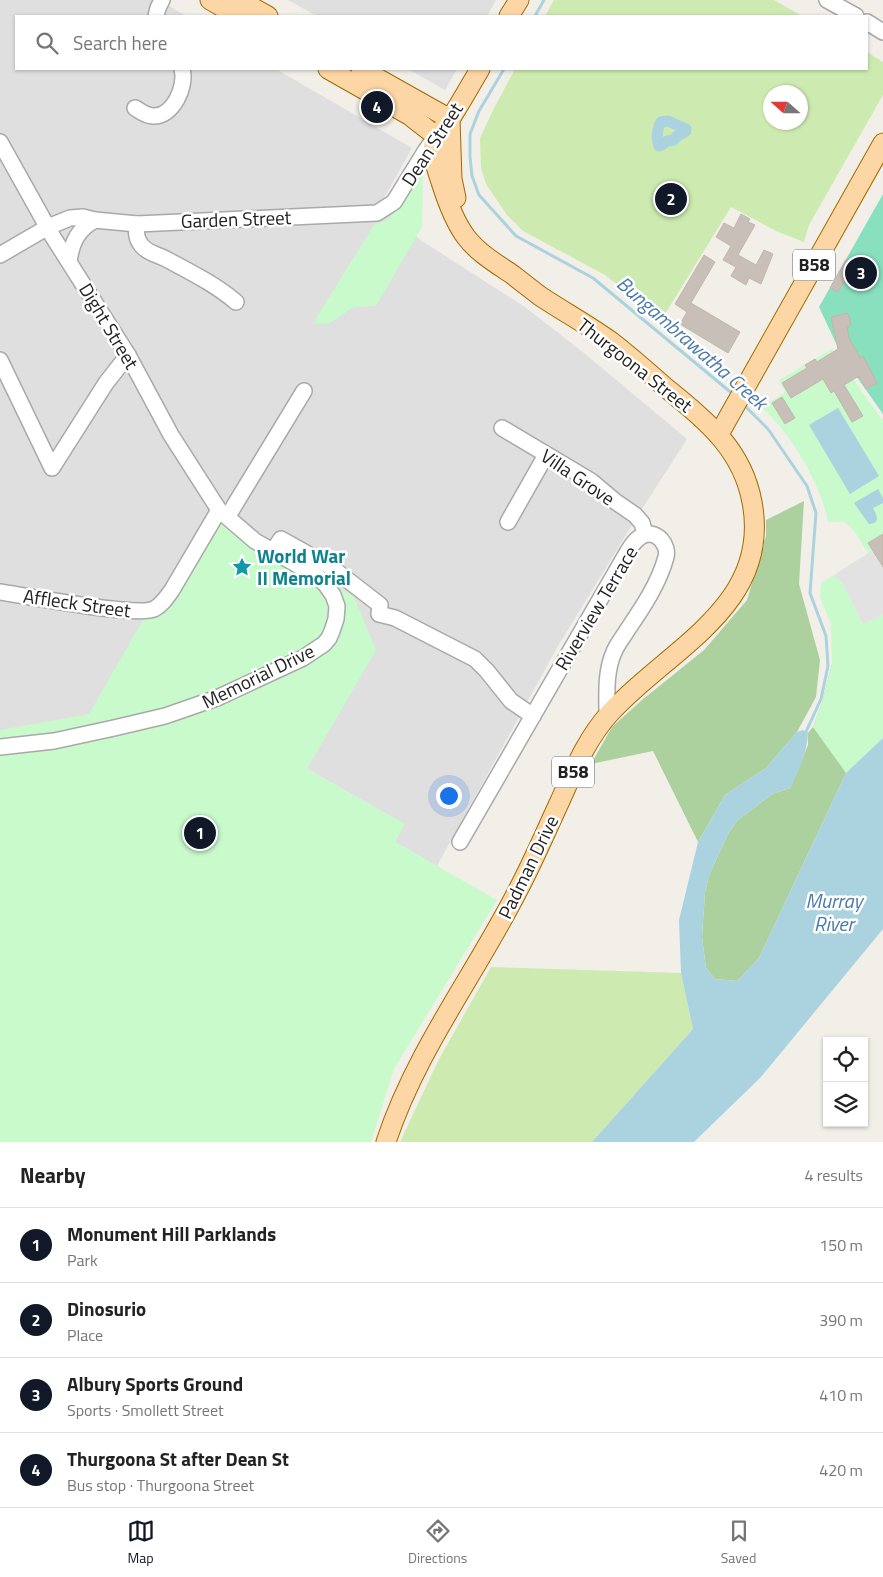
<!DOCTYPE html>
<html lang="en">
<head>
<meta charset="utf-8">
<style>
	:root { --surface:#fff; --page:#f6f6f6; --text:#222; --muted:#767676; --line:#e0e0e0; --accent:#111827 }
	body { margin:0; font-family:"Titillium Web",sans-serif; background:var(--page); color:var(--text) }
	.controls { position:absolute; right:15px; bottom:15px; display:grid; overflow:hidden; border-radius:0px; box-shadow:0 1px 4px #0004 }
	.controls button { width:45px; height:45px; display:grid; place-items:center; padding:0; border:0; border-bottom:1px solid var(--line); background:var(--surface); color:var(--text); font:25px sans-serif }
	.compass { position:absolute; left:763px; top:85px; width:45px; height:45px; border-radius:50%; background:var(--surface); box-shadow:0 1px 4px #0004; rotate:291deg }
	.you { position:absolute; left:448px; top:795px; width:18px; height:18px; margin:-12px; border:4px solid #fff; border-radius:50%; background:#1a73e8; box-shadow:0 0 0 8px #1a73e833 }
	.badge { display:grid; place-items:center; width:32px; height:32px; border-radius:50%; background:var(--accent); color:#fff; font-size:16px; font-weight:700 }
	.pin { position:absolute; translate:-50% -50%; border:2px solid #fff; box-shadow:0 1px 5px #0006 }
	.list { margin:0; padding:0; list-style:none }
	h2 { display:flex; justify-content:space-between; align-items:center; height:65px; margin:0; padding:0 20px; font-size:21px }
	h2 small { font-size:16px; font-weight:400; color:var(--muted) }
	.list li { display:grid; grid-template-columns:32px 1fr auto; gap:15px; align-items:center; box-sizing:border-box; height:75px; padding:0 20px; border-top:1px solid var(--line) }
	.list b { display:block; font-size:19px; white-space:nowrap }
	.list p { margin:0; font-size:16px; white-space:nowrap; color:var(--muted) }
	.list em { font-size:16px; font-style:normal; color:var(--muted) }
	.icon { flex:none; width:28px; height:28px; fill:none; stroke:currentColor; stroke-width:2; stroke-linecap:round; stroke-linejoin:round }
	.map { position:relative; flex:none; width:883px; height:1142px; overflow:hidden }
	.search { position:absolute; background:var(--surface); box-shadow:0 1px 4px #0004; left:15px; right:15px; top:15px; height:55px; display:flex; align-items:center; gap:12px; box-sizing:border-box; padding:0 18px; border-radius:0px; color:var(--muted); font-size:19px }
	.sheet { height:365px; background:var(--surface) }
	nav { display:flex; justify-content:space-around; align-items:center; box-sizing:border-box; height:70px; border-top:1px solid var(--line); background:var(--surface); font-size:14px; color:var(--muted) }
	nav a { display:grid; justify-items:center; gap:2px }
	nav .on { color:var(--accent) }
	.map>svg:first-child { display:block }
	.residential { fill:#e0dfdf }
	.grass { fill:#cdebb0; fill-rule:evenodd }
	.forest { fill:#add19e }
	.park { fill:#c8facc }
	.pitch { fill:#88e0be }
	.parking { fill:#e2e2e2 }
	.water { fill:#aad3df }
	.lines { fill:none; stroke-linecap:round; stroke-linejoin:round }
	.stream { stroke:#aad3df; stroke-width:3 }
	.canal { stroke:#aad3df; stroke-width:11 }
	.building { fill:#c7bfb8; stroke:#c4b6ab }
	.minor-casing { stroke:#a9a9a9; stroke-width:18 }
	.major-casing { stroke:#a06b00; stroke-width:21 }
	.minor { stroke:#fff; stroke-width:15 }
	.major { stroke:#fcd6a4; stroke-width:19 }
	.labels { text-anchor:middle; stroke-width:5; stroke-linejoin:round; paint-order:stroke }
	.shield { fill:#fff; stroke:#646464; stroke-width:1 }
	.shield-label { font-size:18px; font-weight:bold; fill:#222 }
	.street-label { font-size:19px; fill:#222; stroke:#fff }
	.culture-label { font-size:19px; font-weight:bold; fill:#0d838f; stroke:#fff; text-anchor:start }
	.water-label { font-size:20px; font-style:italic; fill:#4a7aab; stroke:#fff }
</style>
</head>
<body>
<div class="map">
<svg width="883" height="1142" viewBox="0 0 883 1142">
	<rect width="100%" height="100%" fill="#f2efe9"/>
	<g class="residential">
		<polygon points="0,0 159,0 186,16 16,16 16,69 276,69 412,148 384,198 419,239 525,307 584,353 687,439 640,512 558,646 437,866 395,842 404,824 306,768 375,650 85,732 0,744"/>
		<polygon points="288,0 496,0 487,16 317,16"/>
		<polygon points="408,69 457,69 445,90"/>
	</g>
	<g class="grass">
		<polygon points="554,0 774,0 802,16 545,16"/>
		<path d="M867,52L883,62V95L809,225L804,242L776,231L731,207L662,319L605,275L523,231L507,215L486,184L481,168L480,138L493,110L515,69H867ZM800,92V122H770V92Z"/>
		<polygon points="491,967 681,973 693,1029 592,1142 400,1142 439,1059"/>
	</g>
	<g class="forest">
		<polygon points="804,501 799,584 820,660 816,697 797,732 766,768 725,795 698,842 653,751 591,764 612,727 642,700 704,650 747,600 766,536 766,520"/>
		<polygon points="832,664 857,686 846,773 759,958 737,981 715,979 706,968 702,937 705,892 710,873 729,832 738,820 772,794 790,788 808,745 808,733 813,727 822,703"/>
	</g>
	<g class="park">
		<polygon points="423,166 422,227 376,306 354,307 328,324 313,323 374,225 388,219 398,209"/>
		<path d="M832,349L880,417L883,419V567L873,550L868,553L854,531L845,522H828C821,484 790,432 761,407L785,392L779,380Z"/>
		<polygon points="220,512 354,597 376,650 307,769 405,824 395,842 497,900 394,1069 371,1142 0,1142 0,730 89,714 144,618"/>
		<polygon points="834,575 842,583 863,624 883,615 883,738 846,773 813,727 822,703 832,664 831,624 820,597 821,583"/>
	</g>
	<polygon class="pitch" points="883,194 883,414 842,356 819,307"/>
	<polygon class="parking" points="873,550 883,567 883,615 863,624 842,583 834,575"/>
	<g class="water">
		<polygon points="838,408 879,476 850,494 809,425"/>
		<path d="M878,489L883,498V503L873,508C877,516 881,523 869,524L854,503Z"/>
		<path d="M803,730L808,733C807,753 799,770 790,788L772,794L738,820L729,832L710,873L705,892L702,937L706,968L715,979L737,981L759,958L846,773L883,738V929L761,1077L694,1142H592L693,1029L681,973L679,920L698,842L725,795L766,768L797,732Z"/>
	</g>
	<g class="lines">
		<g class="stream">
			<polyline points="535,16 544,0"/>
			<polyline points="504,69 479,111 470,134 470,157 472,176 479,195 516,236 593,278 734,395"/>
			<polyline points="743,404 768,429 807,486 816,513 810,593 826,636 828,666 821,699 805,734"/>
		</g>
		<path class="canal" d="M659,146C656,139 657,128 661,122L668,121L686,129V131L676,137L674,140L667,141L662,145"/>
	</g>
	<g class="building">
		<polygon points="741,214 750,219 748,222 755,225 738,255 756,265 764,250 773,254 761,284 749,278 746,285 731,276 736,267 723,260 731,246 716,237 724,223 734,228"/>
		<polygon points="704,255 715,262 691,303 740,332 728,353 680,324 687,312 675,304"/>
		<polygon points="846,260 856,265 851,274 854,275 849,285 844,282 838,292 830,288"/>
		<polygon points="848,313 851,325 847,327 849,338 860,358 863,356 877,383 866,389 859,376 844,385 863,416 852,422 834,391 831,393 823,379 791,398 782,383 807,368 805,365 815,359 817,362 838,349 831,317"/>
		<polygon points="782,397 795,418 785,424 772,403"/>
		<polygon points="883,534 883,567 868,543"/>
	</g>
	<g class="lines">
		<defs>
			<g id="minor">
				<polyline points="827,0 856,16"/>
				<polyline points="156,16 158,8 162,0"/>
				<polyline points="867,22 883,32"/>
				<path d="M135,108C140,111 146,116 153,116C173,117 187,86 182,69"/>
				<polyline points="0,142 53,237 128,355 171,435 219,510 255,541 317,576 326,585 333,595 337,606 336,619 332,631 329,638 324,644 303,658 217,698 165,716 114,728 54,741 0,747"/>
				<path d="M137,224C136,233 136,239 142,246C149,254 157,254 166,259C190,272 215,284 236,302"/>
				<polyline points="0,255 48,227 70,218 83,217 95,220 137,224 377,213 394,202 426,150 436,136"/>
				<path d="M69,261C72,242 78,229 95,220"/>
				<polyline points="0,360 52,468 106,383 128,355"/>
				<polyline points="502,428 591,481 616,502 635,515 642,523 645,534"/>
				<polyline points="224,515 231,511 304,391"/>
				<polyline points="508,522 546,455"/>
				<polyline points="273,551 281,539 331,567 380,605 379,614 395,618 475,659 487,671 511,701 533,716"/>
				<path d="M0,592C26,596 136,617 154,609C162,605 167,597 172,590L219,510"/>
				<path d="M460,842L628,551C632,545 636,538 644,535C657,530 669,545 666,557C659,583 643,607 628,629C624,636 617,644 614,652C605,672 607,695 607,717"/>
			</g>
			<g id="major">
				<polyline points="210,0 238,16"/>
				<polyline points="239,0 268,16"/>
				<polyline points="509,16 519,0"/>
				<polyline points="328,69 409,115 436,136"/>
				<polyline points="361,69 450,119"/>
				<polyline points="450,119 452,179 456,198"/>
				<polyline points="719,434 883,143"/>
				<path d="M386,1142C416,1051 474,976 517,892C533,862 546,831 560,801C574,770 587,738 610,713C668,649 772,606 752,502C742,448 705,420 665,387C648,372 631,357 613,343C590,326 564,312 540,296C531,289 522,282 513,275C497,264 478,253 466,237C454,221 447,201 441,182C437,170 432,156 434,143C436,134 444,128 449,121C460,104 470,86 480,69"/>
			</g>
		</defs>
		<use href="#minor" class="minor-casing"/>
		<use href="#major" class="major-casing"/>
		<use href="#minor" class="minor"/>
		<use href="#major" class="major"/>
	</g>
	<defs>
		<symbol id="sight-bare" viewBox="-9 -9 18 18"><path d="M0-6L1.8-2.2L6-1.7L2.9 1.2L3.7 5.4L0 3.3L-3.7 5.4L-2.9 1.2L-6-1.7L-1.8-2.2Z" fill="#0f9aa8" stroke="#fff" stroke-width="2.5" paint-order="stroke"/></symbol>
	</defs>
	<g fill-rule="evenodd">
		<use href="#sight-bare" x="228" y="553" width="28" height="28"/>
	</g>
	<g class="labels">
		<g class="shield">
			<rect x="793" y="249.5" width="42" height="31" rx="4"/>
			<rect x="552" y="756.5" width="42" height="31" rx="4"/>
		</g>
		<g class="shield-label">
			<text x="814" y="271">B58</text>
			<text x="573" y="778">B58</text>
		</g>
		<g class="street-label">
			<text transform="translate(432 144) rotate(-57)" y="7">Dean Street</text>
			<text transform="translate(236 219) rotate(-2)" y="7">Garden Street</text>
			<text transform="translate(109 326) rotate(59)" y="7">Dight Street</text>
			<text transform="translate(635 365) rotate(38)" y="7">Thurgoona Street</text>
			<text transform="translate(578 477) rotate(34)" y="7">Villa Grove</text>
			<text transform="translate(77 603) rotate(8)" y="7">Affleck Street</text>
			<text transform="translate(596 608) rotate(-59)" y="7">Riverview Terrace</text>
			<text transform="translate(258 676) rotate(-26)" y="7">Memorial Drive</text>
			<text transform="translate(528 867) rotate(-64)" y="7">Padman Drive</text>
		</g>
		<g class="culture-label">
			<text x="257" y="563">World War<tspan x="257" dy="22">II Memorial</tspan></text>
		</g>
		<g class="water-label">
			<text transform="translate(692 343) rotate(41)" y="7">Bungambrawatha Creek</text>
			<text x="834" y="908">Murray<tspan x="834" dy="23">River</tspan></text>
		</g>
	</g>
</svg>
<div class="controls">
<button><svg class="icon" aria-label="locate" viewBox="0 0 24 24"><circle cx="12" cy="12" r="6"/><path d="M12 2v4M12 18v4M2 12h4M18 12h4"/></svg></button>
<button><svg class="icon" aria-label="layers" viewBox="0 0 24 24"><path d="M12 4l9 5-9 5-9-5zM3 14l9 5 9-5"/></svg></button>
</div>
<svg class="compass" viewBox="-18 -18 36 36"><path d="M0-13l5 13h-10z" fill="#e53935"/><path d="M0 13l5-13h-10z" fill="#767676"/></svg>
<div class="you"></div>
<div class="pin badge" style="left:200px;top:833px">1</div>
<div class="pin badge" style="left:671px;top:199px">2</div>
<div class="pin badge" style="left:861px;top:273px">3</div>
<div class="pin badge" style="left:377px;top:107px">4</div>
<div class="search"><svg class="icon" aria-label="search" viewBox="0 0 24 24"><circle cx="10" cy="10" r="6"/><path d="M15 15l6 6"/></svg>Search here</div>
</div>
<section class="sheet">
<h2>Nearby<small>4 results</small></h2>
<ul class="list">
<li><span class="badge">1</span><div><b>Monument Hill Parklands</b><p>Park</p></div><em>150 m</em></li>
<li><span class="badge">2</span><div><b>Dinosurio</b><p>Place</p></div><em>390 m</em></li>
<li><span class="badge">3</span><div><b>Albury Sports Ground</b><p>Sports · Smollett Street</p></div><em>410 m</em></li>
<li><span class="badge">4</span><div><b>Thurgoona St after Dean St</b><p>Bus stop · Thurgoona Street</p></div><em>420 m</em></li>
</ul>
</section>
<nav>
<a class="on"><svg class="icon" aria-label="map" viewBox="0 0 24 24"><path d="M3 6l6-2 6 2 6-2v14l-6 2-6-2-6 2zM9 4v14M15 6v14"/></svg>Map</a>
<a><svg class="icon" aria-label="directions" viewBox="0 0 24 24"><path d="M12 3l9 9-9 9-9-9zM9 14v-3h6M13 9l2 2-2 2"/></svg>Directions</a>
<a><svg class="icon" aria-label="saved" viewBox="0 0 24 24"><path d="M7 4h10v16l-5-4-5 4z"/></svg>Saved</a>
</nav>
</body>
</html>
